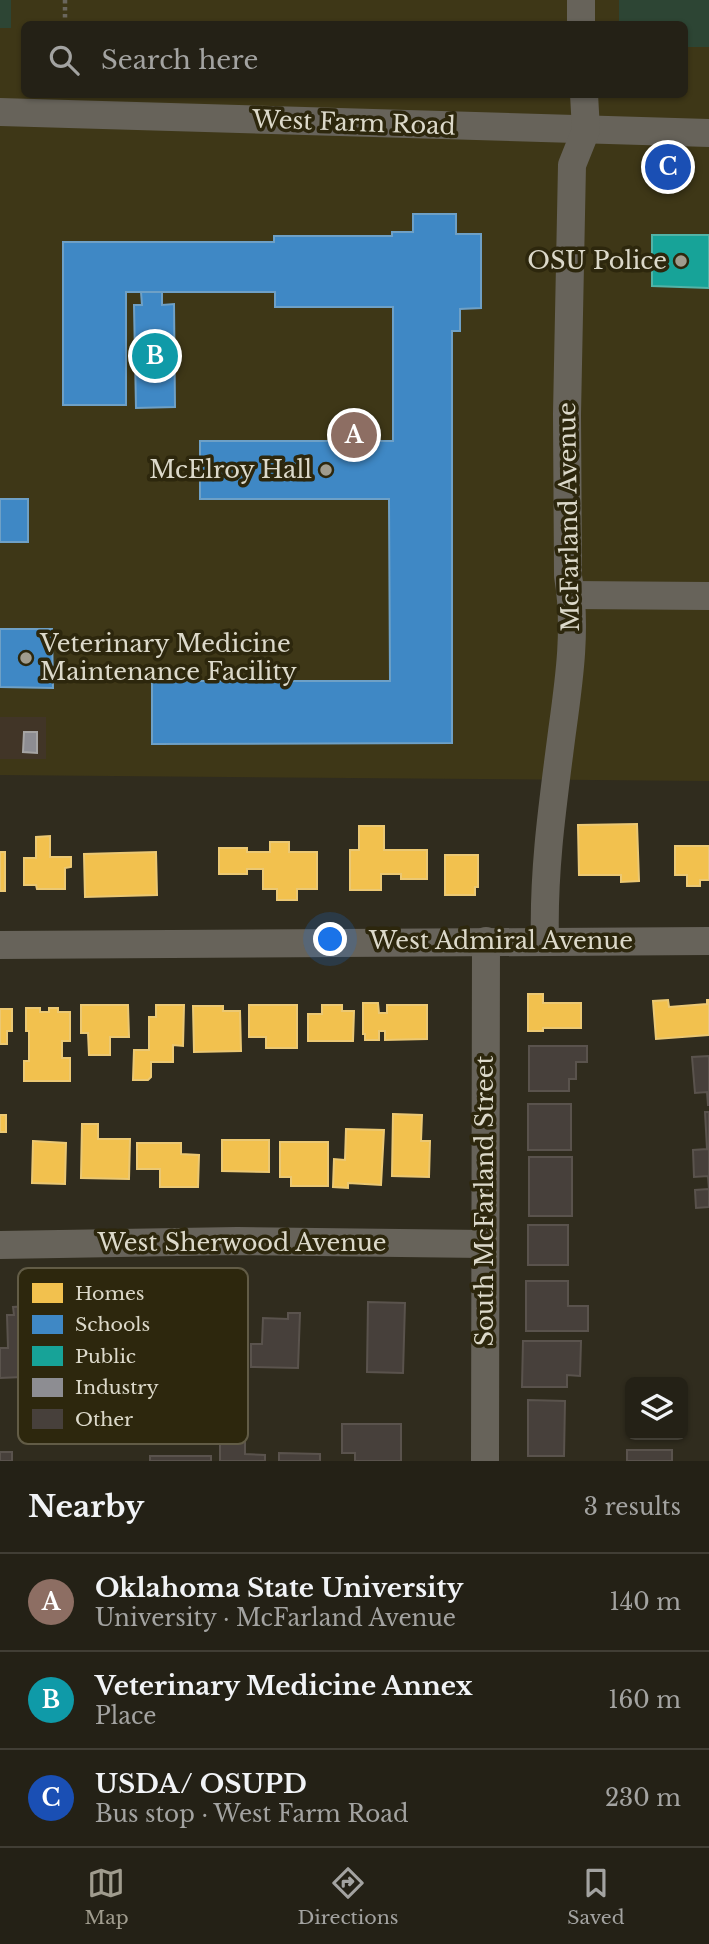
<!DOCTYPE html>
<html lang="en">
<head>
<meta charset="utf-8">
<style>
	:root { --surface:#242116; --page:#2c291f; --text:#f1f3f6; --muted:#a3a3a1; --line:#413e35; --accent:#a09c8e }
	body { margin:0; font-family:"Libre Baskerville",serif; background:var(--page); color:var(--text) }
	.controls { position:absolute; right:21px; bottom:21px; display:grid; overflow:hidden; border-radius:10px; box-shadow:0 2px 5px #0004 }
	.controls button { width:63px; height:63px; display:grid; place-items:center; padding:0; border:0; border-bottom:2px solid var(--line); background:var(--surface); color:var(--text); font:35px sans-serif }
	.you { position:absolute; left:331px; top:940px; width:24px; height:24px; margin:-18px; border:5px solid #fff; border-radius:50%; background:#1a73e8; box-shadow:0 0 0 10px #1a73e833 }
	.badge { display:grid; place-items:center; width:46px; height:46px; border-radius:50%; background:var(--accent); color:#fff; font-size:23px; font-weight:700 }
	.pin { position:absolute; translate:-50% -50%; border:4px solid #fff; box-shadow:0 2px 7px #0006 }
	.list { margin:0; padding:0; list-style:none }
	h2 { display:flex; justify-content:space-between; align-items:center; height:91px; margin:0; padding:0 28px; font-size:30px }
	h2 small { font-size:23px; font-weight:400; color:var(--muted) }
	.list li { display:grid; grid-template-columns:46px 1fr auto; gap:21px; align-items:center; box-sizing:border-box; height:98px; padding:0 28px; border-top:2px solid var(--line) }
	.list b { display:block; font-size:26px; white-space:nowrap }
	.list p { margin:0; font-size:23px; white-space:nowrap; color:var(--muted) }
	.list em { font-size:23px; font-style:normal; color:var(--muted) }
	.icon { flex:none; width:38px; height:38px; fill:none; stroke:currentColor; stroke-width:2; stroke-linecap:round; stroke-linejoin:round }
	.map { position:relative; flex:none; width:709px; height:1461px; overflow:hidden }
	.search { position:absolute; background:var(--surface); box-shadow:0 2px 5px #0004; left:21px; right:21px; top:21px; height:77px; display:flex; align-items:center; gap:18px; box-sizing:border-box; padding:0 24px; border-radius:10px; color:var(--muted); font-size:26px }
	.sheet { height:385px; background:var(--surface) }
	nav { display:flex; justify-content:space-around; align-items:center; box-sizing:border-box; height:98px; border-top:2px solid var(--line); background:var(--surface); font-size:19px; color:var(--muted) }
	nav a { display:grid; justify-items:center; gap:4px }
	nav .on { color:var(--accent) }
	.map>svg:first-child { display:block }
	.built { fill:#3e3717; fill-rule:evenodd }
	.industrial { fill:#413527 }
	.green { fill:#2d4534 }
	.homes { fill:#f2c14e; stroke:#ebc873; stroke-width:2 }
	.schools { fill:#3f88c5; stroke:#6ea0c6; stroke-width:2 }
	.public { fill:#17a398; stroke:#52b3a7; stroke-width:2 }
	.industry { fill:#8d8d92; stroke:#a5a4a3; stroke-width:2 }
	.building { fill:#47403b; stroke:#5a534d; stroke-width:2 }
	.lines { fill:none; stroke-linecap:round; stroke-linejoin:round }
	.path { stroke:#6a665d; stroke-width:4.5; stroke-dasharray:3.5 3.5; stroke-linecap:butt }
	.minor { stroke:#67635a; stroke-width:28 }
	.poi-dot { fill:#a09c8e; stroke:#2d270d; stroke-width:2.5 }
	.labels { text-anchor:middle; stroke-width:7; stroke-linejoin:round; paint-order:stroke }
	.street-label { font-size:24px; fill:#dcd9ca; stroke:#2d270d }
	.poi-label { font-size:24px; fill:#dcd9ca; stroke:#2d270d; text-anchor:end }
	.key { fill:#2d270d; stroke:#625c46; stroke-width:2 }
	.key-label { font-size:19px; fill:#dcd9ca }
</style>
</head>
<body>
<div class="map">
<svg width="709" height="1461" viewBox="0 0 709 1461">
	<rect width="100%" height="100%" fill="#302c1e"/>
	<path class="built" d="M0,0H709V781L0,775ZM24,24H684V94H24Z"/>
	<rect class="industrial" x="0" y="717" width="46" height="42"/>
	<g class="green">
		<rect x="0" y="0" width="11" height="28"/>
		<polygon points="619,0 709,0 709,47 685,47 684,24 619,24"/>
	</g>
	<g class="homes">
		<polygon points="637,824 639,881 621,882 621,875 579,875 578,825"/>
		<polygon points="359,826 384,826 384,850 427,850 427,879 401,879 401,874 381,874 381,890 350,890 350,850 359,850"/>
		<polygon points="50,836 50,857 71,857 71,867 65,868 65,889 37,889 36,885 24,885 24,858 36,858 36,837"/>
		<polygon points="270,842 289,842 289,852 317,852 317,889 297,889 297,900 277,900 277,889 263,889 263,869 247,869 247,874 219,874 219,848 247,848 247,852 270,852"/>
		<polygon points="675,846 709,846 709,880 700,880 700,886 687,886 687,875 675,875"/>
		<rect x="0" y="852" width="5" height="39"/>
		<polygon points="156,852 157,895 85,897 84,854"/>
		<polygon points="445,855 478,855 478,887 475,887 475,895 445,895"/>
		<polygon points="528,994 543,994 543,1003 581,1003 581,1028 543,1028 543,1031 528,1031"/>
		<polygon points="668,1000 669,1007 707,1004 707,1000 709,1000 709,1035 656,1039 653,1001"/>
		<polygon points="363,1003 378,1003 379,1013 387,1013 387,1005 427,1005 427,1039 385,1040 385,1031 379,1031 379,1040 365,1040 365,1034 363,1034"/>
		<polygon points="81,1005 128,1005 129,1037 110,1037 110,1055 89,1055 88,1033 81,1033"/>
		<polygon points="156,1005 184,1005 183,1046 173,1045 173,1062 151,1062 151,1077 148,1080 133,1080 134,1050 149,1050 149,1017 156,1017"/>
		<polygon points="249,1005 297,1005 297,1048 266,1048 266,1037 249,1037"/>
		<polygon points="322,1005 342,1005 342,1011 354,1011 353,1041 308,1041 308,1014 322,1014"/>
		<polygon points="193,1006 223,1006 223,1011 240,1011 241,1051 194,1052"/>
		<polygon points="26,1008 40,1008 40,1012 49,1012 49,1008 58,1008 58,1012 70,1012 70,1041 62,1041 62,1058 70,1058 70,1081 24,1081 24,1061 29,1061 29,1031 26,1031"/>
		<polygon points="0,1009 12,1009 12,1031 7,1031 7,1044 0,1044"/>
		<polygon points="393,1114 422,1115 421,1141 430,1141 429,1177 392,1176"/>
		<rect x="0" y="1115" width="6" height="17"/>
		<polygon points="82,1124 98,1124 98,1139 130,1139 129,1179 81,1178"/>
		<polygon points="346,1129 384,1130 381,1185 348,1183 348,1188 333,1187 334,1159 345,1160"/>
		<polygon points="222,1140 269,1140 269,1172 222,1171"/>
		<polygon points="33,1141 66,1143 65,1184 32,1183"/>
		<polygon points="280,1142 328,1142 328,1186 291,1186 291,1177 280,1177"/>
		<polygon points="137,1143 181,1143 181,1154 199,1155 198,1187 160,1187 160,1169 137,1169"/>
	</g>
	<g class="schools">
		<polygon points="413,214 456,214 456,234 481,234 481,308 460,309 460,331 452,331 452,743 152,744 152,681 390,681 389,499 200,499 200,441 393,441 393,307 275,307 275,292 126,292 126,405 63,405 63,242 274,242 274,236 392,236 392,232 413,232"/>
		<polygon points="141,292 162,292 162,305 174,304 175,407 136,408 134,305 142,305"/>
		<rect x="0" y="499" width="28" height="43"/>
		<polygon points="0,629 52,629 53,688 0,687"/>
	</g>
	<polygon class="public" points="652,235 709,235 709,288 652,286"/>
	<polygon class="industry" points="24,732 37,732 37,753 23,752"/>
	<g class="building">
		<polygon points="529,1046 587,1046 587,1062 576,1062 576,1079 569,1079 569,1091 529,1091"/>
		<polygon points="709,1056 709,1105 708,1105 707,1092 695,1093 692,1057"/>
		<rect x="528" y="1104" width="43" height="46"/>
		<polygon points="705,1112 709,1112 709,1189 708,1176 694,1177 693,1150 707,1149"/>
		<rect x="529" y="1157" width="43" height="59"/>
		<polygon points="709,1189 709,1207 696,1208 695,1190"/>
		<rect x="528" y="1225" width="40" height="40"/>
		<polygon points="526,1281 568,1281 568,1306 588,1306 588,1331 526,1331"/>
		<polygon points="368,1302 405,1303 403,1373 367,1372"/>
		<polygon points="31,1306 31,1314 42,1314 44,1376 0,1378 0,1348 8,1348 7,1315 14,1315 13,1307"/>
		<polygon points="288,1313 300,1313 298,1368 251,1367 251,1344 262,1344 263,1318 288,1319"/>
		<polygon points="523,1341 581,1341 580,1376 567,1375 567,1387 522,1387"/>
		<polygon points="528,1400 565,1401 564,1456 528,1456"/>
		<polygon points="342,1424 401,1424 401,1461 355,1461 355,1453 342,1453"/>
		<polygon points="220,1438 245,1438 245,1454 265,1455 265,1461 220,1461"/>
		<rect x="627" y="1450" width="45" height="11"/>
		<rect x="0" y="1452" width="12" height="9"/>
		<polygon points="279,1453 320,1454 320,1461 279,1461"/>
		<rect x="150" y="1456" width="61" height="5"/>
	</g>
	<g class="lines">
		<polyline class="path" points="65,0 65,24"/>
		<g class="minor">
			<polyline points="581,0 581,24"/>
			<polyline points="0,112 709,133"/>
			<polyline points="571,595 709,596"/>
			<path d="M545,941C543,870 553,802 562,732C569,681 577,627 568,576L567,414L572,165L586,130L584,94"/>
			<polyline points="0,945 709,941"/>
			<polyline points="0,1245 237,1241 484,1244"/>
			<polyline points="485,1461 486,941"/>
		</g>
	</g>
	<g class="poi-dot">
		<circle cx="681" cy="261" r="7"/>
		<circle cx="326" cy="470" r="7"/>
		<circle cx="26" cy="658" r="7"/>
	</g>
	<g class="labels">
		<g class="street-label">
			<text transform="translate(354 123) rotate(2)" y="8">West Farm Road</text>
			<text transform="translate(569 517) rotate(-91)" y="8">McFarland Avenue</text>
			<text x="501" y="949">West Admiral Avenue</text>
			<text transform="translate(485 1201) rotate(-90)" y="8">South McFarland Street</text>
			<text x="242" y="1251">West Sherwood Avenue</text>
		</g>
		<g class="poi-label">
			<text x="667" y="269">OSU Police</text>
			<text x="312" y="478">McElroy Hall</text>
			<text x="40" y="652" text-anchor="start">Veterinary Medicine<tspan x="40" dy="28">Maintenance Facility</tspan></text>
		</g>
	</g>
	<rect x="18" y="1268" width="230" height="176" rx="10" class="key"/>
	<rect x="32" y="1283" width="31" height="20" fill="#f2c14e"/>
	<rect x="32" y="1315" width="31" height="19" fill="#3f88c5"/>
	<rect x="32" y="1346" width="31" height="20" fill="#17a398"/>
	<rect x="32" y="1378" width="31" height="19" fill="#8d8d92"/>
	<rect x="32" y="1409" width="31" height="20" fill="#47403b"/>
	<g class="key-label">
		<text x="75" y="1300">Homes</text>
		<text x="75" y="1331">Schools</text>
		<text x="75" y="1363">Public</text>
		<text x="75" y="1394">Industry</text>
		<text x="75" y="1426">Other</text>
	</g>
</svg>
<div class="controls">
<button><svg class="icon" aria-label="layers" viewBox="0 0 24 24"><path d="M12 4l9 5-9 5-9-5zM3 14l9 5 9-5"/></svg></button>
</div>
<div class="you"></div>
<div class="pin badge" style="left:354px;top:435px;background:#8d6e63">A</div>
<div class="pin badge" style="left:155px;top:356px;background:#0f9aa8">B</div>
<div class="pin badge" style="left:668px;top:167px;background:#1a4fb4">C</div>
<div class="search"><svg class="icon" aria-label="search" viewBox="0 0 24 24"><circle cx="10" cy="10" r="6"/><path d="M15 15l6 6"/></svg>Search here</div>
</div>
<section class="sheet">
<h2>Nearby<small>3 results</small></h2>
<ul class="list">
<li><span class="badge" style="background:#8d6e63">A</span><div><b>Oklahoma State University</b><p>University · McFarland Avenue</p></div><em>140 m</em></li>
<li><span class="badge" style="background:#0f9aa8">B</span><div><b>Veterinary Medicine Annex</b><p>Place</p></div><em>160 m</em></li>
<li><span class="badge" style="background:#1a4fb4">C</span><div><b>USDA/ OSUPD</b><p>Bus stop · West Farm Road</p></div><em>230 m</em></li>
</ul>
</section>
<nav>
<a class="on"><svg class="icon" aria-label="map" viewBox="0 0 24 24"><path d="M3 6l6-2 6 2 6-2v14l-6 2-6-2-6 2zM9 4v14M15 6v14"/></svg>Map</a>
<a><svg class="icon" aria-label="directions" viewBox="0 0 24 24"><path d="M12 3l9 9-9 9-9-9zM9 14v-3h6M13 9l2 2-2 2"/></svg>Directions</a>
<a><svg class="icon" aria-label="saved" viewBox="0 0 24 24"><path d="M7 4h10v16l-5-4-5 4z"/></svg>Saved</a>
</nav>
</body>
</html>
